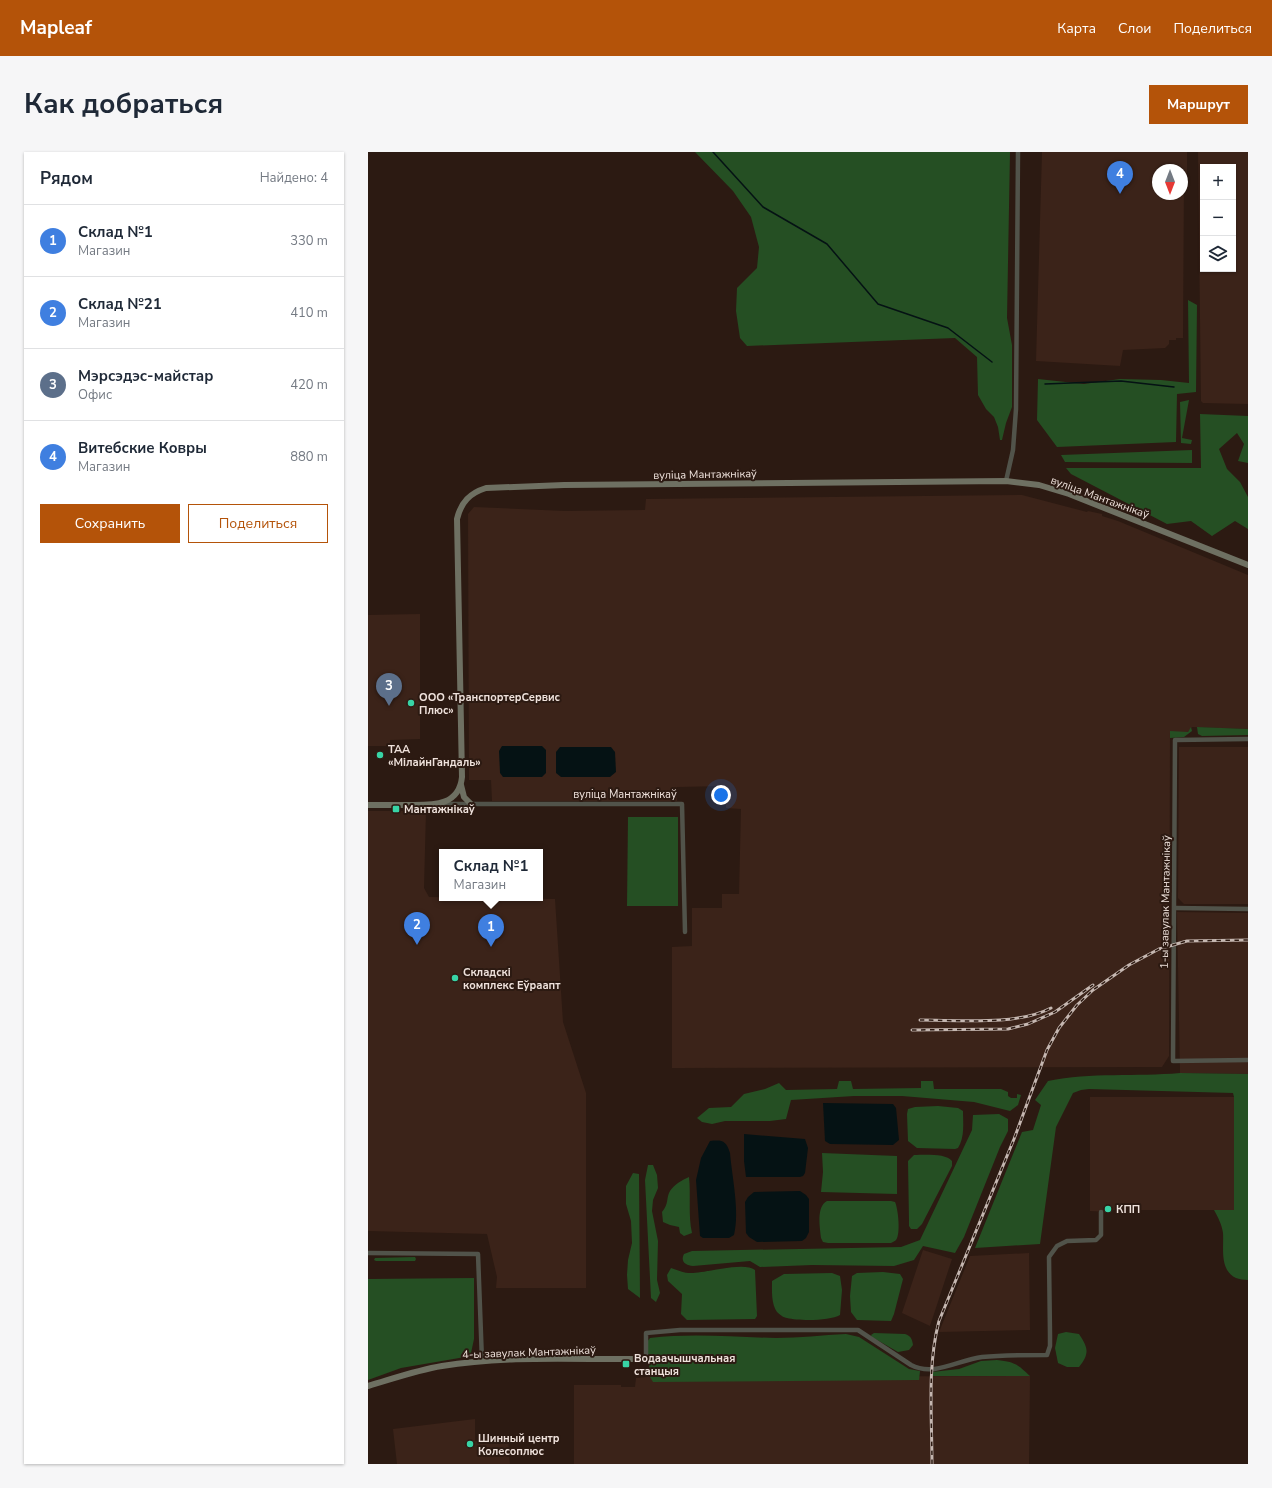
<!DOCTYPE html>
<html lang="ru">
<head>
<meta charset="utf-8">
<style>
	:root { --surface:#fff; --page:#f6f6f7; --text:#1f2937; --muted:#747a83; --line:#e0e1e3; --accent:#b45309 }
	body { margin:0; font-family:"Nunito Sans",sans-serif; background:var(--page); color:var(--text) }
	.controls { position:absolute; right:12px; top:12px; display:grid; overflow:hidden; border-radius:0px; box-shadow:0 1px 3px #0004 }
	.controls button { width:36px; height:36px; display:grid; place-items:center; padding:0; border:0; border-bottom:1px solid var(--line); background:var(--surface); color:var(--text); font:20px sans-serif }
	.compass { position:absolute; left:784px; top:12px; width:36px; height:36px; border-radius:50%; background:var(--surface); box-shadow:0 1px 3px #0004; rotate:180deg }
	.you { position:absolute; left:353px; top:643px; width:14px; height:14px; margin:-10px; border:3px solid #fff; border-radius:50%; background:#1a73e8; box-shadow:0 0 0 6px #1a73e833 }
	.badge { display:grid; place-items:center; width:26px; height:26px; border-radius:50%; background:var(--accent); color:#fff; font-size:13px; font-weight:700 }
	.pin { position:absolute; translate:-50% -33px; filter:drop-shadow(0 1px 2px #0008) }
	.pin::after { content:''; position:absolute; top:21px; width:14px; height:12px; background:inherit; clip-path:polygon(0 0,100% 0,50% 100%) }
	.popup { position:absolute; left:71px; top:697px; width:104px; height:52px; box-sizing:border-box; display:grid; place-content:center; border-radius:0px; background:var(--surface); filter:drop-shadow(0 1px 3px #0005); font-size:13px; white-space:nowrap; color:var(--muted) }
	.popup b { font-size:15px; color:var(--text) }
	.popup::after { content:''; position:absolute; left:50%; top:100%; margin-left:-8px; border:8px solid transparent; border-top-color:var(--surface) }
	.list { margin:0; padding:0; list-style:none }
	h2 { display:flex; justify-content:space-between; align-items:center; height:52px; margin:0; padding:0 16px; font-size:17px }
	h2 small { font-size:13px; font-weight:400; color:var(--muted) }
	.list li { display:grid; grid-template-columns:26px 1fr auto; gap:12px; align-items:center; box-sizing:border-box; height:72px; padding:0 16px; border-top:1px solid var(--line) }
	.list b { display:block; font-size:15px; white-space:nowrap }
	.list p { margin:0; font-size:13px; white-space:nowrap; color:var(--muted) }
	.list em { font-size:13px; font-style:normal; color:var(--muted) }
	.actions { display:flex; gap:8px; padding:12px 16px }
	.actions a { flex:1; padding:9px 0; border:1px solid var(--accent); border-radius:0px; text-align:center; font-size:14px; color:var(--accent) }
	.actions .main { background:var(--accent); color:#fff }
	.icon { flex:none; width:22px; height:22px; fill:none; stroke:currentColor; stroke-width:2; stroke-linecap:round; stroke-linejoin:round }
	.map { position:relative; flex:none; width:880px; height:1312px; overflow:hidden; border-radius:0px }
	header { display:flex; align-items:center; gap:24px; box-sizing:border-box; height:56px; padding:0 20px; background:var(--accent); color:#fff }
	header strong { font-size:19px }
	nav { display:flex; gap:22px; margin-inline-start:auto; font-size:14px }
	.intro { display:flex; align-items:center; justify-content:space-between; box-sizing:border-box; height:96px; padding:0 24px }
	h1 { margin:0; font-size:28px }
	.button { padding:10px 18px; border-radius:0px; background:var(--accent); color:#fff; font-size:14px; font-weight:700 }
	main { display:flex; gap:24px; padding:0 24px }
	aside { flex:1; background:var(--surface); border-radius:0px; box-shadow:0 1px 3px #0004 }
	.map>svg:first-child { display:block }
	.built { fill:#3b2319; fill-rule:evenodd }
	.green { fill:#254f23 }
	.water { fill:#051214 }
	.lines { fill:none; stroke-linecap:round; stroke-linejoin:round }
	.stream { stroke:#051214; stroke-width:1.5 }
	.street { stroke:#51534a; stroke-width:4.5 }
	.secondary { stroke:#6e7062; stroke-width:6 }
	.rail-casing { stroke:#c5b7b1; stroke-width:3 }
	.rail { stroke:#2c1a12; stroke-width:1.5; stroke-dasharray:4.5; stroke-linecap:butt }
	.poi-dot { fill:#38d4a6; stroke:#2c1a12; stroke-width:1.5 }
	.labels { text-anchor:middle; stroke-width:4; stroke-linejoin:round; paint-order:stroke }
	.street-label { font-size:11px; fill:#efe2dc; stroke:#2c1a12 }
	.poi-label { font-size:11px; font-weight:bold; fill:#efe2dc; stroke:#2c1a12; text-anchor:start }
</style>
</head>
<body>
<header>
<strong>Mapleaf</strong>
<nav><a>Карта</a><a>Слои</a><a>Поделиться</a></nav>
</header>
<div class="intro"><h1>Как добраться</h1><a class="button">Маршрут</a></div>
<main>
<aside>
<h2>Рядом<small>Найдено: 4</small></h2>
<ul class="list">
<li><span class="badge" style="background:#3f7fe0">1</span><div><b>Склад №1</b><p>Магазин</p></div><em>330 m</em></li>
<li><span class="badge" style="background:#3f7fe0">2</span><div><b>Склад №21</b><p>Магазин</p></div><em>410 m</em></li>
<li><span class="badge" style="background:#5c6f8a">3</span><div><b>Мэрсэдэс-майстар</b><p>Офис</p></div><em>420 m</em></li>
<li><span class="badge" style="background:#3f7fe0">4</span><div><b>Витебские Ковры</b><p>Магазин</p></div><em>880 m</em></li>
</ul>
<div class="actions"><a class="main">Сохранить</a><a>Поделиться</a></div>
</aside>
<div class="map">
<svg width="880" height="1312" viewBox="0 0 880 1312">
	<rect width="100%" height="100%" fill="#2c1a12"/>
	<g class="built">
		<path d="M674,0H819V23H816L815,186H808V188H801V192L797,196L755,198L752,214L668,209ZM790,18H814V42H790Z"/>
		<path d="M830,0H880V252L835,251L833,249ZM835,15H865V117H835Z"/>
		<polygon points="654,343 719,360 720,359 734,362 734,364 750,369 880,423 880,577 824,575 820,580 802,580 801,904 794,915 304,916 304,795 324,794 324,756 354,756 354,742 371,742 373,657 358,656 357,634 309,635 309,649 124,649 123,628 101,628 100,362 106,355 197,359 277,358 278,347"/>
		<polygon points="52,462 52,587 22,588 22,594 0,594 0,463"/>
		<polygon points="811,595 880,595 880,752 816,752 810,746"/>
		<polygon points="0,659 58,659 56,736 61,745 187,747 195,870 218,941 218,1136 128,1136 129,1125 119,1082 0,1079"/>
		<polygon points="809,760 880,761 880,922 812,921"/>
		<polygon points="722,945 866,945 866,1058 745,1058 744,1060 722,1059"/>
		<polygon points="555,1098 584,1107 562,1174 534,1161"/>
		<polygon points="661,1101 662,1178 571,1180 602,1104"/>
		<polygon points="662,1224 661,1312 206,1312 206,1233 253,1233 253,1235 267,1235 268,1226 279,1225"/>
		<polygon points="107,1267 107,1289 140,1287 142,1312 29,1312 25,1277"/>
	</g>
	<g class="green">
		<polygon points="327,0 642,0 639,166 644,193 644,255 638,271 634,288 632,288 630,275 626,265 618,257 610,243 609,205 587,186 379,194 372,186 368,159 369,136 389,116 391,95 383,65 365,39"/>
		<polygon points="820,148 829,153 828,240 809,242 808,290 689,295 669,268 670,227 716,232 752,227 793,228 821,231"/>
		<polygon points="821,248 814,286 824,288 823,292 813,291 812,250"/>
		<polygon points="832,262 880,264 880,311 870,309 876,292 869,281 851,297 859,317 872,330 880,345 880,377 867,369 844,384 823,369 799,372 703,322 698,316 833,316"/>
		<polygon points="824,298 824,311 697,310 693,303"/>
		<polygon points="823,575 824,579 816,585 802,586 802,579 820,580"/>
		<polygon points="829,575 880,577 880,583 834,584 830,582"/>
		<polygon points="260,665 310,665 310,754 259,754"/>
		<path d="M812,921L880,922V1128C876,1128 871,1127 868,1126C851,1118 856,1096 855,1081C854,1073 850,1065 846,1058H866V945L865,941L721,937L713,938L705,941L688,975L672,1092L607,1096L654,980L665,978L673,953L667,948L680,929C723,920 768,925 812,921Z"/>
		<polygon points="471,929 483,929 485,937 553,936 553,929 565,929 566,937 633,937 640,940 640,944 643,946 649,946 649,942 653,943 650,953 642,959 606,950 534,944 486,944 423,948 418,967 402,969 357,969 344,972 334,970 329,966 341,956 363,955 376,942 397,937 411,931 418,938 469,937"/>
		<path d="M570,954L590,956L595,959C595,971 597,985 590,996L587,997L549,996L540,989L539,962L540,957L547,955Z"/>
		<path d="M631,962L640,967V979L632,995L596,1085L587,1101L555,1094L546,1108L526,1114L444,1113L392,1115L382,1109L325,1114C318,1113 312,1110 316,1102L324,1099L533,1095L552,1088L604,978L605,963Z"/>
		<polygon points="454,1001 529,1004 529,1042 453,1040 455,1020"/>
		<path d="M546,1003C555,1003 578,1001 584,1009V1014L554,1072L549,1077H543L541,1074V1069L540,1009Z"/>
		<polygon points="280,1013 285,1013 289,1023 290,1036 285,1048 284,1059 290,1089 289,1128 292,1141 288,1150 283,1146 277,1028"/>
		<polygon points="265,1021 271,1022 272,1146 260,1137 259,1123 260,1108 264,1091 263,1069 258,1052 258,1034"/>
		<path d="M321,1025C323,1044 320,1063 324,1081L316,1084L312,1081L311,1075L302,1073L295,1070L294,1060C301,1052 298,1046 302,1039C307,1032 314,1028 321,1025Z"/>
		<path d="M459,1049H523L527,1050C530,1056 533,1082 528,1088C527,1089 525,1090 523,1091H460L455,1090L453,1086C452,1075 448,1055 459,1049Z"/>
		<polygon points="47,1105 48,1107 47,1109 8,1109 6,1108 7,1106"/>
		<path d="M303,1116C309,1118 315,1121 321,1121C336,1122 375,1109 387,1118L389,1164L387,1167L319,1168L313,1162L314,1142L300,1129L299,1123Z"/>
		<polygon points="515,1120 532,1122 535,1127 526,1162 523,1169 489,1168 483,1160 482,1144 484,1124 489,1121"/>
		<path d="M464,1121L472,1124L474,1138L472,1163C462,1169 431,1169 419,1166C416,1166 411,1162 409,1160C403,1152 404,1138 404,1129L416,1122Z"/>
		<polygon points="106,1126 106,1187 103,1201 97,1205 33,1216 0,1228 0,1127"/>
		<path d="M698,1180L711,1182C720,1196 722,1201 711,1215H699L690,1211L687,1196L690,1182Z"/>
		<path d="M506,1181L537,1182C543,1184 544,1187 545,1193L541,1198L530,1200L504,1185L503,1183Z"/>
		<path d="M478,1182L491,1185L541,1217L552,1219L551,1228L285,1230L282,1225L279,1190L282,1186C324,1181 365,1185 408,1186C431,1186 455,1183 478,1182Z"/>
		<path d="M629,1208C647,1210 649,1212 662,1224H564V1220L591,1217L613,1209Z"/>
	</g>
	<g class="water">
		<polygon points="134,594 174,594 178,598 178,621 174,625 135,625 132,621 131,599"/>
		<polygon points="192,595 243,595 247,600 248,620 242,625 193,625 188,621 188,600"/>
		<polygon points="455,951 525,952 528,956 531,988 525,993 462,992 457,989"/>
		<polygon points="376,982 437,987 440,996 437,1021 435,1024 432,1025 378,1025 376,1009"/>
		<path d="M342,989C354,988 358,988 362,1001C364,1025 372,1060 366,1083L361,1086H335L332,1084L328,1028L333,1006Z"/>
		<polygon points="432,1039 438,1043 441,1047 441,1080 438,1086 434,1089 389,1090 381,1085 378,1081 377,1050 380,1045 386,1040"/>
	</g>
	<g class="lines">
		<g class="stream">
			<polyline points="345,0 395,55 459,92 510,152 580,176 624,210"/>
			<polyline points="677,232 753,229 806,235"/>
		</g>
		<g class="street">
			<polyline points="638,329 645,298 648,257 650,0"/>
			<polyline points="880,587 807,588 805,909 880,908"/>
			<polyline points="74,652 314,652 317,780"/>
			<polyline points="807,756 880,757"/>
			<polyline points="0,1101 110,1102 114,1209"/>
			<path d="M278,1207V1181L312,1178H490L543,1213C566,1225 590,1208 614,1205C635,1203 657,1203 679,1203L682,1194V1183L681,1105L689,1094L699,1089L728,1088L733,1083V1060"/>
		</g>
		<g class="secondary">
			<polyline points="93,633 96,645 103,652"/>
			<path d="M0,653C14,653 27,653 41,653C63,653 91,655 94,625L89,367C93,350 102,341 118,336L196,333L638,329L671,333L701,342L880,413"/>
			<path d="M0,1234C24,1227 49,1218 74,1214C141,1203 210,1208 278,1207"/>
		</g>
		<defs>
			<g id="rail">
				<path d="M552,868C590,868 649,874 683,856"/>
				<polyline points="544,878 640,877 660,872 687,860 725,833"/>
				<path d="M564,1312C564,1265 559,1214 571,1169L646,987L679,898L691,876L709,853L725,838L761,813L791,797L819,789L880,788"/>
			</g>
		</defs>
		<use href="#rail" class="rail-casing"/>
		<use href="#rail" class="rail"/>
	</g>
	<g class="poi-dot">
		<circle cx="43" cy="551" r="4"/>
		<circle cx="12" cy="603" r="4"/>
		<rect x="24" y="653" width="8" height="8" rx="2"/>
		<circle cx="87" cy="826" r="4"/>
		<circle cx="740" cy="1057" r="4"/>
		<rect x="254" y="1208" width="8" height="8" rx="2"/>
		<circle cx="102" cy="1292" r="4"/>
	</g>
	<g class="labels">
		<g class="street-label">
			<text transform="translate(337 322) rotate(-1)" y="4">вуліца Мантажнікаў</text>
			<text transform="translate(732 345) rotate(20)" y="4">вуліца Мантажнікаў</text>
			<text x="257" y="646">вуліца Мантажнікаў</text>
			<text transform="translate(797 750) rotate(-89)" y="4">1-ы завулак Мантажнікаў</text>
			<text transform="translate(161 1200) rotate(-2)" y="4">4-ы завулак Мантажнікаў</text>
		</g>
		<g class="poi-label">
			<text x="51" y="549">ООО «ТранспортерСервис<tspan x="51" dy="13">Плюс»</tspan></text>
			<text x="20" y="601">ТАА<tspan x="20" dy="13">«МілайнГандаль»</tspan></text>
			<text x="36" y="661">Мантажнікаў</text>
			<text x="95" y="824">Складскі<tspan x="95" dy="13">комплекс Еўраапт</tspan></text>
			<text x="748" y="1061">КПП</text>
			<text x="266" y="1210">Водаачышчальная<tspan x="266" dy="13">станцыя</tspan></text>
			<text x="110" y="1290">Шинный центр<tspan x="110" dy="13">Колесоплюс</tspan></text>
		</g>
	</g>
</svg>
<div class="controls">
<button>+</button>
<button>−</button>
<button><svg class="icon" aria-label="layers" viewBox="0 0 24 24"><path d="M12 4l9 5-9 5-9-5zM3 14l9 5 9-5"/></svg></button>
</div>
<svg class="compass" viewBox="-18 -18 36 36"><path d="M0-13l5 13h-10z" fill="#e53935"/><path d="M0 13l5-13h-10z" fill="#747a83"/></svg>
<div class="you"></div>
<div class="pin badge" style="left:123px;top:795px;background:#3f7fe0">1</div>
<div class="popup"><b>Склад №1</b>Магазин</div>
<div class="pin badge" style="left:49px;top:793px;background:#3f7fe0">2</div>
<div class="pin badge" style="left:21px;top:554px;background:#5c6f8a">3</div>
<div class="pin badge" style="left:752px;top:42px;background:#3f7fe0">4</div>
</div>
</main>
</body>
</html>
